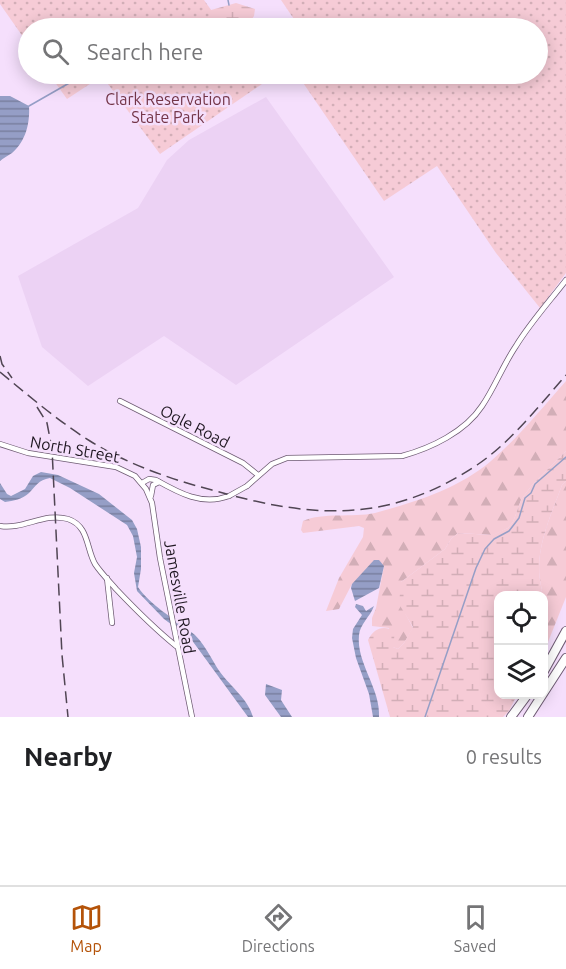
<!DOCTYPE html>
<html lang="en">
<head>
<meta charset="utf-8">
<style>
	:root { --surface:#fff; --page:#f2f2f2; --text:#202124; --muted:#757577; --line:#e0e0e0; --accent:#b45309 }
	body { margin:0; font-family:Ubuntu,sans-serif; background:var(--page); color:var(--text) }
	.controls { position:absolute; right:18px; bottom:18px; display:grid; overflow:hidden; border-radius:12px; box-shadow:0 3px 15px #0003 }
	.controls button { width:54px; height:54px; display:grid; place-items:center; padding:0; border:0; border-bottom:2px solid var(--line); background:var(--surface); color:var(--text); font:30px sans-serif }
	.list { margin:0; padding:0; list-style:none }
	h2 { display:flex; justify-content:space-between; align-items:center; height:78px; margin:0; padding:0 24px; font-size:26px }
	h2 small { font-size:20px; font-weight:400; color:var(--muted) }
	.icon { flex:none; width:33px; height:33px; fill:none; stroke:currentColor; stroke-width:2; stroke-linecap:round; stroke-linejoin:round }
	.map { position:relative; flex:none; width:566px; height:717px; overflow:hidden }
	.search { position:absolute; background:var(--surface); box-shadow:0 3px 15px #0003; left:18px; right:18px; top:18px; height:66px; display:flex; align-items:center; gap:15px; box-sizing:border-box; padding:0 21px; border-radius:33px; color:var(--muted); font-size:22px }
	.sheet { height:168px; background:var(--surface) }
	nav { display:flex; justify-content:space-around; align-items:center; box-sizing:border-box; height:84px; border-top:2px solid var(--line); background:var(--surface); font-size:16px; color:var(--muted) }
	nav a { display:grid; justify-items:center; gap:3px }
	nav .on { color:var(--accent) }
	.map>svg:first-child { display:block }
	.built { fill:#ecd2f4 }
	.forest { fill:url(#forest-firs) }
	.wetland { fill:url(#wetland-marsh) }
	.park { fill:url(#park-dots) }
	.water { fill:url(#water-rules) }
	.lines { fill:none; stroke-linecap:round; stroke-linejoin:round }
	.stream { stroke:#959ec6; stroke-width:1.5 }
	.minor-casing { stroke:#6e5b73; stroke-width:6 }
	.highway-casing { stroke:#6e5b73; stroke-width:10 }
	.minor { stroke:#fff; stroke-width:4.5 }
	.highway { stroke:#fff; stroke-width:8 }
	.rail { stroke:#504553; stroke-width:1.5; stroke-dasharray:12 6; stroke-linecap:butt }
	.minor-bridge-casing { stroke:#6e5b73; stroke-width:6; stroke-linecap:butt }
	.minor-bridge { stroke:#fff; stroke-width:4.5 }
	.labels { text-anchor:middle; stroke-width:5; stroke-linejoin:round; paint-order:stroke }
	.park-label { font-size:16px; fill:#743649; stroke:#f5dffc }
	.street-label { font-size:16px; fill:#1f1721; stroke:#f5dffc }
</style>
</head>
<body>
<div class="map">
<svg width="566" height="717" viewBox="0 0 566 717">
	<defs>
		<pattern id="forest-firs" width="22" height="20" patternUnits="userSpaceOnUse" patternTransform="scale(1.5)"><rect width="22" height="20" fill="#f6cbd6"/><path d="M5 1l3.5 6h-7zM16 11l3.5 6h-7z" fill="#d2aeb7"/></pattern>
		<pattern id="wetland-marsh" width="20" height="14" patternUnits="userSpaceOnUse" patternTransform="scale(1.5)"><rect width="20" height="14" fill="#f6cbd6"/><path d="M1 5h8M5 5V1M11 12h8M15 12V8" fill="none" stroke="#d2aeb7"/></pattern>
		<pattern id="park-dots" width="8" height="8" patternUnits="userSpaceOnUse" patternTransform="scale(1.5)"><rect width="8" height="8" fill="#f6cbd6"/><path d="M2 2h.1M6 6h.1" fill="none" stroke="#d2aeb7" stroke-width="1.8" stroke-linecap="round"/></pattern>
		<pattern id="water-rules" width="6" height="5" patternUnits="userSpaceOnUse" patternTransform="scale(1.5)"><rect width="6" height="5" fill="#959ec6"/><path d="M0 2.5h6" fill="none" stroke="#7980a0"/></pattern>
	</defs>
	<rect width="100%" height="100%" fill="#f5dffc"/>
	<polygon class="built" points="266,97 394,277 236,385 164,336 88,386 42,347 18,276 138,208 167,160 189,140"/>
	<g class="forest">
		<path d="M566,381V451L532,485L521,500L513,522L508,528L493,535L458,533L451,539L445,549L401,582L405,613L413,628L404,643L398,649L393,647L389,628L372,626V618L376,608L384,566L352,584L339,609L326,611L339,578L363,537L364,528L359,526L303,533L301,530L303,521C323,512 352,518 375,513C415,502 458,489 491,461C518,438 542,408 566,381Z"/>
		<path d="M566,481V597L548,642L544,648V596H538L542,590C532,554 550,518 562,485Z"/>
	</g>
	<g class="wetland">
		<polygon points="236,3 255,9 254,16 246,28 122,28 204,12"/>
		<path d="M566,451V481L562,485C550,518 532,554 542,590L538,595L498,596V694L517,695L509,711L503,717H390L368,640C374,628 383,625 395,631L393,647L398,649L404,643L413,627L399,604L401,582L445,549L451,539L458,533L492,535L508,528L513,522L521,500L532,485Z"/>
	</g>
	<g class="park">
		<polygon points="0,0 204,0 224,28 28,28 28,44 0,4"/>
		<polygon points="281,0 566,0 566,273 540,308 496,253 437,166 384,201 297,74 538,74 538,28 300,28"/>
		<polygon points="49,74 254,74 262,84 160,154 102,76 67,99"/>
	</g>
	<g class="water">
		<path d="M0,96H10L29,106C30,123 26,141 12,153C8,156 3,158 0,161Z"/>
		<path d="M41,472L58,475L99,494L132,520L137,529L141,547V569L138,587C149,604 174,619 190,631C204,641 211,659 220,672C231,687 248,699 253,717H248L191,639L164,619L137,591L134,573L137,557L133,536L127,525L70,488L50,478C38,480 36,486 29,493C23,499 13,501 5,502L0,499V483L7,494L11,496L25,489L33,476Z"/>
		<polygon points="374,560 379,560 384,566 379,588 355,601 351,588 352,584"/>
		<path d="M356,604L363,606L366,611L374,606C370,617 360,624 359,635C356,663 381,689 379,717H373L369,694L356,658L352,638L353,629L362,615L355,607Z"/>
		<polygon points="266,684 282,690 281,700 292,717 281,717 265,695"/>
	</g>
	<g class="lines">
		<g class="stream">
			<polyline points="228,0 229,5"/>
			<polyline points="29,106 85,74"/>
			<polyline points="425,717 476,568 485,549 494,539 509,531 519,518 525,498 531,493 535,484 566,457"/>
		</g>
		<defs>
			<g id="minor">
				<polyline points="120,401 243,463 258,475"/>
				<polyline points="0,444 28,453 116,467 135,476 146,489 152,503 160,558 192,717"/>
				<path d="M142,483L149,479L156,480C179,493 202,506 229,496"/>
				<path d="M247,486L272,464L287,458L402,456C431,448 465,432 482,406C495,387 503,365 516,346C530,323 549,302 566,280"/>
				<polyline points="151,496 153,485 159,482"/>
				<path d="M0,526C23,530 45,512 68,519C89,526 86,548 95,564C101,573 109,581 116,589C135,609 155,629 176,646"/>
				<polyline points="107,578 112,623"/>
			</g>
			<g id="highway">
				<polyline points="544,671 566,631"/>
				<polyline points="511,717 528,694"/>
				<polyline points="528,717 566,658"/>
			</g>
		</defs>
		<use href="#minor" class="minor-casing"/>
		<use href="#highway" class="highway-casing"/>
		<use href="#minor" class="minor"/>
		<use href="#highway" class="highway"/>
		<g class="rail">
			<polyline points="0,356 2,364 12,378"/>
			<path d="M0,372C29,396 58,421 90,441C127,464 170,479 212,490C310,518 387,525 477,465C511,442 539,406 566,375"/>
			<polyline points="37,407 47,423 52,449 62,655 68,717"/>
		</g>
		<defs>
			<polyline id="minor-bridge" points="229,496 247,486"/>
		</defs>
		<use href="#minor-bridge" class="minor-bridge-casing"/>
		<use href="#minor-bridge" class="minor-bridge"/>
	</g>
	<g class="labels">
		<g class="park-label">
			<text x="168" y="105">Clark Reservation<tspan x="168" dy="18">State Park</tspan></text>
		</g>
		<g class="street-label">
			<text transform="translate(195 426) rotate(27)" y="6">Ogle Road</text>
			<text transform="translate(75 449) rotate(10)" y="6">North Street</text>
			<text transform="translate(180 597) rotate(80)" y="6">Jamesville Road</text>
		</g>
	</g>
</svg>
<div class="controls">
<button><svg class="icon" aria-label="locate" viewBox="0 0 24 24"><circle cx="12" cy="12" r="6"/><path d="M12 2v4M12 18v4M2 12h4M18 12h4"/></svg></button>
<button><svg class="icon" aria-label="layers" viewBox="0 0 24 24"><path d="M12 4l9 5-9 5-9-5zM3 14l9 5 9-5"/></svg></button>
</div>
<div class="search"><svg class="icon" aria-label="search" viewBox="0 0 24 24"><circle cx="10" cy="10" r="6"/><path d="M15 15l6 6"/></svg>Search here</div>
</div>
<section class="sheet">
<h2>Nearby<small>0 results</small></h2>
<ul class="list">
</ul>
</section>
<nav>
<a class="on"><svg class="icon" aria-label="map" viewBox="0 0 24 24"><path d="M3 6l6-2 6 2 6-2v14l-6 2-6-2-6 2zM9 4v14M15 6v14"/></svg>Map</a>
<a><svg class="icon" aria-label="directions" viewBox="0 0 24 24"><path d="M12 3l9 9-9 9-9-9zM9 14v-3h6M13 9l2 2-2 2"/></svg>Directions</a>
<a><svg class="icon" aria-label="saved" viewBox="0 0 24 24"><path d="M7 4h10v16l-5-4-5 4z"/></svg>Saved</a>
</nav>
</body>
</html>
